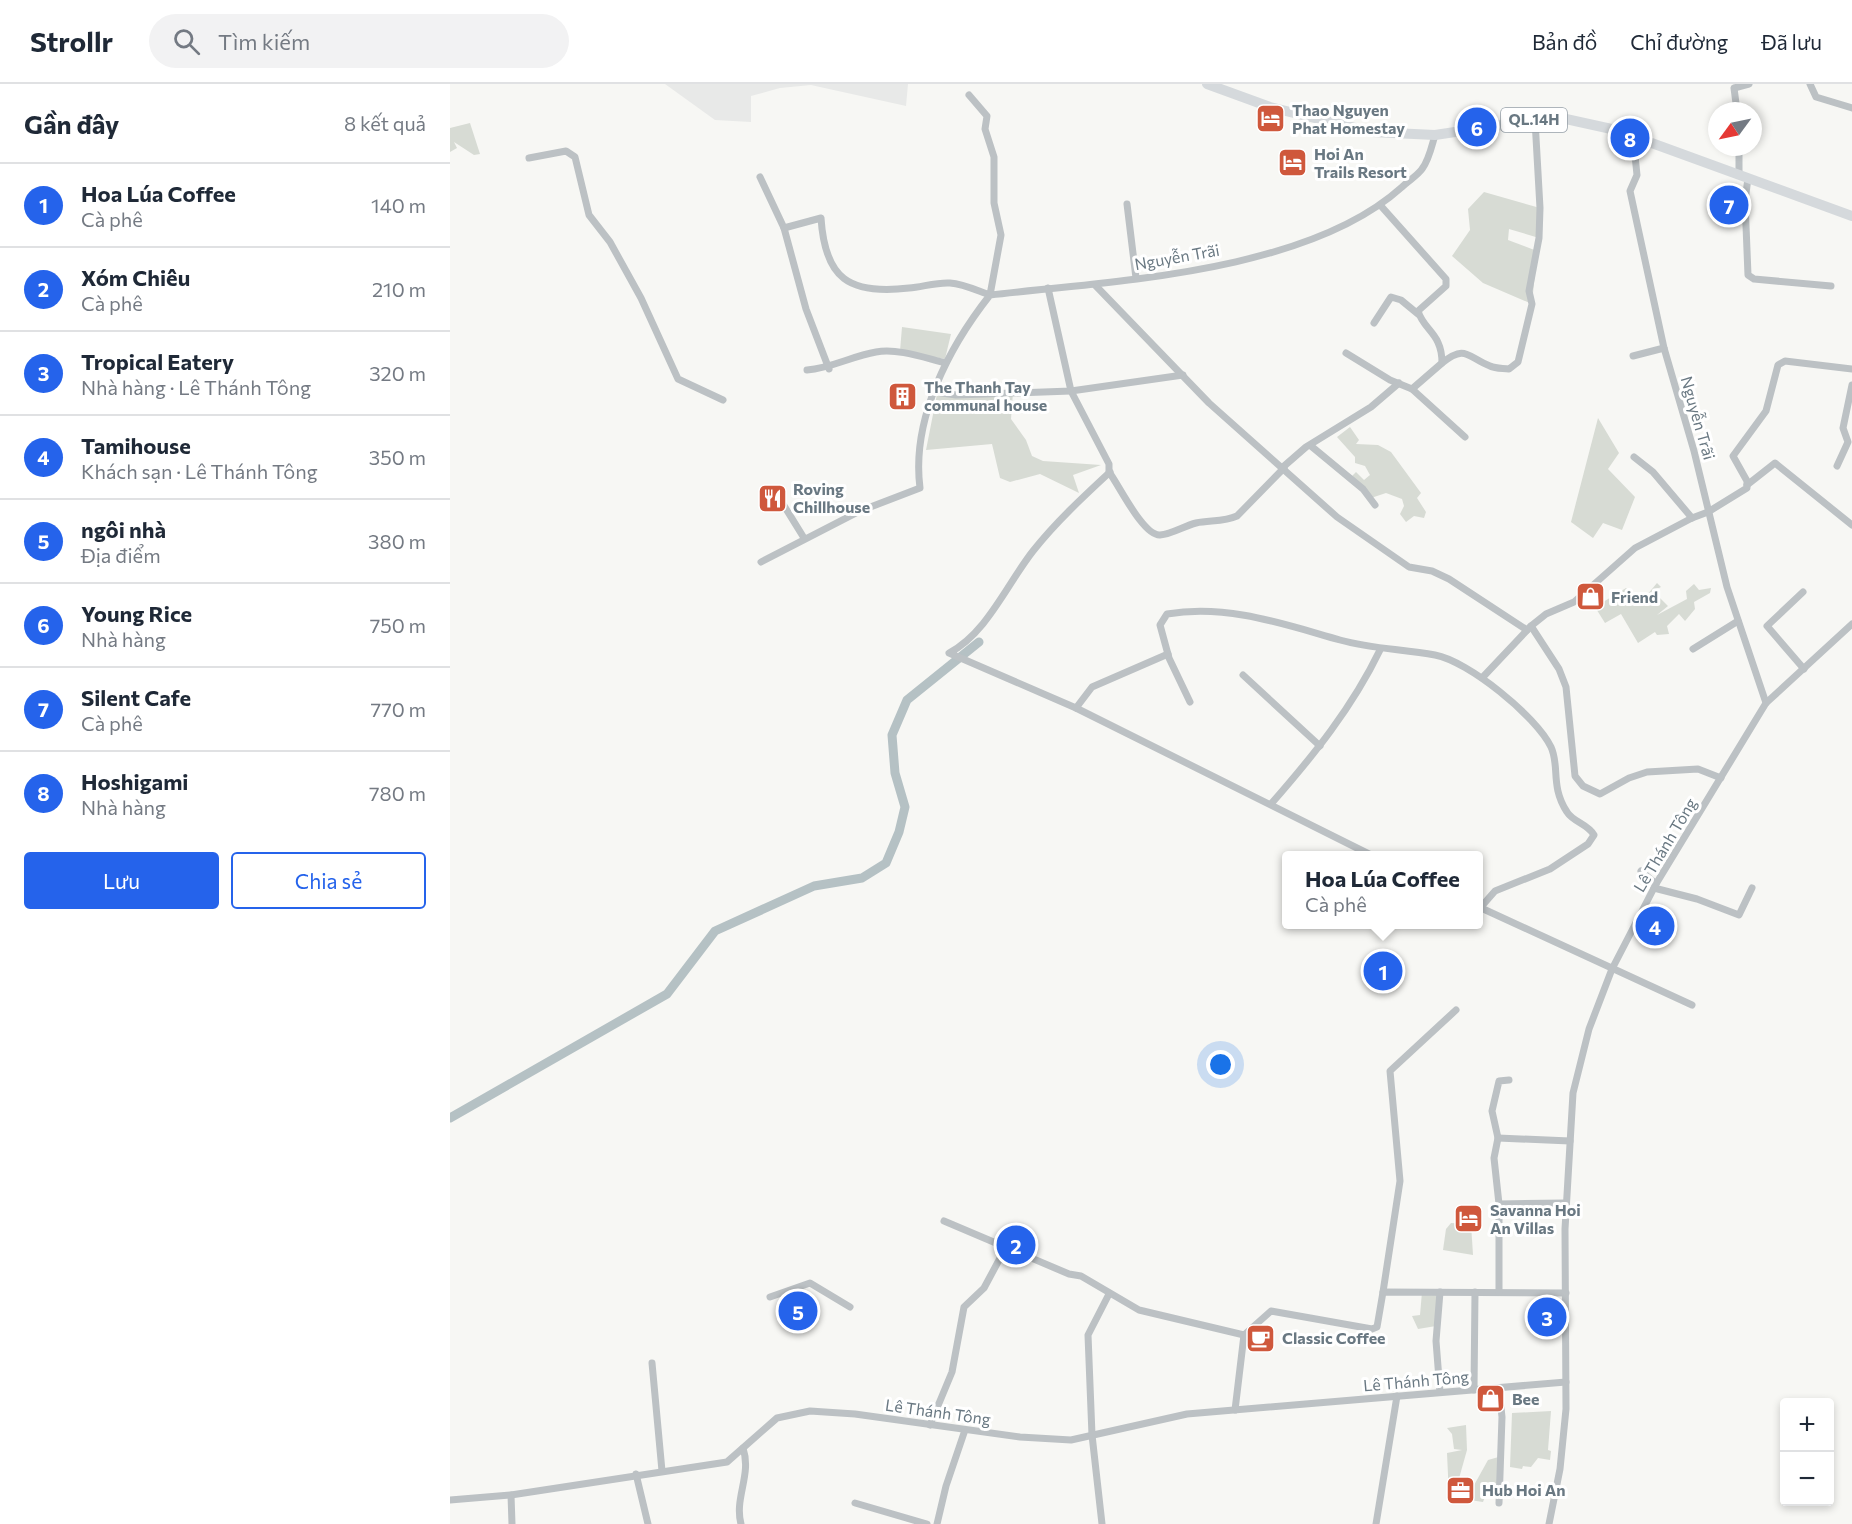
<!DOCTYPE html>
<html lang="vi">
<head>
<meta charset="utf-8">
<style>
	:root { --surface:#fff; --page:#f2f2f3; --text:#1f2937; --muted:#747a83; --line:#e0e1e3; --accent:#2563eb }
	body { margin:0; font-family:Commissioner,sans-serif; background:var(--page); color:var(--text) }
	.controls { position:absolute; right:18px; bottom:18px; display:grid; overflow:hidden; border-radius:6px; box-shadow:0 3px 9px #0003 }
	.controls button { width:54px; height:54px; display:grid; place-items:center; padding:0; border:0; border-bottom:2px solid var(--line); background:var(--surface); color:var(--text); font:30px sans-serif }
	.compass { position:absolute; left:1258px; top:18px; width:54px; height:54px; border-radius:50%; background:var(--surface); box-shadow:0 3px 9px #0003; rotate:237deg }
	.you { position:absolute; left:771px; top:981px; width:21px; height:21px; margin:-15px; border:4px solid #fff; border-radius:50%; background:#1a73e8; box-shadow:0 0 0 9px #1a73e833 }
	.badge { display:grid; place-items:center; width:39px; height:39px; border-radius:50%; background:var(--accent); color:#fff; font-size:20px; font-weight:700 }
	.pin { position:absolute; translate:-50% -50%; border:3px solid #fff; box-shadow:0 2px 6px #0006 }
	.popup { position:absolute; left:832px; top:767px; width:201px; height:78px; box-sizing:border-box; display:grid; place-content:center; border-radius:6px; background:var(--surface); filter:drop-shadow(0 2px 4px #0005); font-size:20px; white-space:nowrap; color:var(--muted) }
	.popup b { font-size:22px; color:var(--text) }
	.popup::after { content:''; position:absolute; left:50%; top:100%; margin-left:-12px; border:12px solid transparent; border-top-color:var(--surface) }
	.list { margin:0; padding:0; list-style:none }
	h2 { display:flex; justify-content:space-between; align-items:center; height:78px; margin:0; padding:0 24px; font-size:26px }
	h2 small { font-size:20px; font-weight:400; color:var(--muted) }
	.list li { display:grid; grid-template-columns:39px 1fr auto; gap:18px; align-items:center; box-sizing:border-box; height:84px; padding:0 24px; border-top:2px solid var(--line) }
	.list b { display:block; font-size:22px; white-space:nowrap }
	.list p { margin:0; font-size:20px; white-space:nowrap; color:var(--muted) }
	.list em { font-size:20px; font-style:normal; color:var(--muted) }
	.actions { display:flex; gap:12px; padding:18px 24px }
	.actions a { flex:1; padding:14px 0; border:2px solid var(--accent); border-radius:6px; text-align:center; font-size:21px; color:var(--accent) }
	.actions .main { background:var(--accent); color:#fff }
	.icon { flex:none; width:33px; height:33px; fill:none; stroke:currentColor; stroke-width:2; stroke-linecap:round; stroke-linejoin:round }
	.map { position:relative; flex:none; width:1402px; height:1440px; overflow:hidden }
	header { display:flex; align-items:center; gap:36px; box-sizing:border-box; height:84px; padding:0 30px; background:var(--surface); border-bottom:2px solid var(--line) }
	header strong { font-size:28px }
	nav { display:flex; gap:33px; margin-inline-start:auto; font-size:21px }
	.search { width:420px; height:54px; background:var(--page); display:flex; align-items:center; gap:15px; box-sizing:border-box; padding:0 21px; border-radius:33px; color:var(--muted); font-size:22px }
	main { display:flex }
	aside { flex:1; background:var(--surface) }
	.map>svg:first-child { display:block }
	.built { fill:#e8e9e8 }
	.green { fill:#d7dbd4 }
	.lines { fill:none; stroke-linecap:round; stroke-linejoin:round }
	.canal { stroke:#b5c1c4; stroke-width:9 }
	.minor { stroke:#bcc1c4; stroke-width:7 }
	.primary { stroke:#d5d9dc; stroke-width:10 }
	.labels { text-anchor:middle; stroke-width:6; stroke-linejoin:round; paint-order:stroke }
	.shield { fill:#fff; stroke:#96a0a8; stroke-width:1.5 }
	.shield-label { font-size:15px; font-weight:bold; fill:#697882 }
	.poi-label { font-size:16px; font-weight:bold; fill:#697882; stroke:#fff; text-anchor:start }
	.street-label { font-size:16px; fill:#697882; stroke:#fff }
</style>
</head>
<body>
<header>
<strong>Strollr</strong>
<div class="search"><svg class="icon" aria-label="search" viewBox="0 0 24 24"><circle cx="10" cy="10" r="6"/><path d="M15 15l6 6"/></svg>Tìm kiếm</div>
<nav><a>Bản đồ</a><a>Chỉ đường</a><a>Đã lưu</a></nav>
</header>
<main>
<aside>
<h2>Gần đây<small>8 kết quả</small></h2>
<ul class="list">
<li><span class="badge">1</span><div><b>Hoa Lúa Coffee</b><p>Cà phê</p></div><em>140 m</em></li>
<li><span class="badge">2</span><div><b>Xóm Chiêu</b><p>Cà phê</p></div><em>210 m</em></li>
<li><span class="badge">3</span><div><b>Tropical Eatery</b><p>Nhà hàng · Lê Thánh Tông</p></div><em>320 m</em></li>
<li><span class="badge">4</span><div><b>Tamihouse</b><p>Khách sạn · Lê Thánh Tông</p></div><em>350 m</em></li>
<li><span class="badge">5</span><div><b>ngôi nhà</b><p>Địa điểm</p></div><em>380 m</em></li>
<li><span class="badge">6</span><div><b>Young Rice</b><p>Nhà hàng</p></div><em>750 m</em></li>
<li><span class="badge">7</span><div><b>Silent Cafe</b><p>Cà phê</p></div><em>770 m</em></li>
<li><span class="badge">8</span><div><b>Hoshigami</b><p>Nhà hàng</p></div><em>780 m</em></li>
</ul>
<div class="actions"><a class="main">Lưu</a><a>Chia sẻ</a></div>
</aside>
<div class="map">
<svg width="1402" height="1440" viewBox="0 0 1402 1440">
	<rect width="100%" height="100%" fill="#f7f7f4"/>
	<polygon class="built" points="215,0 458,0 456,22 361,1 330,4 301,12 301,38 265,36"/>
	<g class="green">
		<polygon points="20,39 30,70 24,71 4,58 7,64 0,68 0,44"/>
		<polygon points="1034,108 1090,124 1089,154 1059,145 1058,156 1087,167 1082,220 1033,199 1002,172 1020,146 1018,125"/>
		<polygon points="452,243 501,250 495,275 450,267"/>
		<polygon points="563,308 561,335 576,356 582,372 593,377 651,381 623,391 629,409 590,390 560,398 550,394 542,360 476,366 487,310"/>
		<polygon points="1148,334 1169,369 1158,385 1185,413 1172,446 1153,439 1143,454 1121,438"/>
		<polygon points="900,343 909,356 906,360 928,361 941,368 971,409 967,414 976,428 974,434 964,432 956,438 950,430 954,422 952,415 936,409 921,414 900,394 906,388 914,396 920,391 915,382 905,379 905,373 887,353"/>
		<polygon points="1207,499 1211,503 1203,507 1218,522 1207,531 1237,515 1236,507 1244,500 1249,506 1261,504 1260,509 1244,518 1245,525 1235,537 1229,530 1217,542 1219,550 1207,551 1205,548 1188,559 1171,530 1155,539 1145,523 1176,504 1184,509 1184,514 1197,511"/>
		<polygon points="1001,1139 1021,1140 1023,1171 993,1166 996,1145"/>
		<polygon points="972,1208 993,1208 986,1242 968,1245 962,1232 970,1231"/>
		<polygon points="1101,1327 1098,1366 1101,1367 1100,1376 1088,1374 1081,1383 1073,1382 1072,1385 1060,1383 1062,1329"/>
		<polygon points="1016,1341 1017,1366 1008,1398 1023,1403 1038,1376 1052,1372 1047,1399 1039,1402 1033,1418 999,1413 997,1369 1012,1366 1004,1365 1002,1350 997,1344"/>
	</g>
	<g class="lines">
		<polyline class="canal" points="0,1034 217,910 265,847 364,802 412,794 436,779 449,748 455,723 445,689 442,651 457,616 529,558"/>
		<g class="minor">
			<polyline points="1360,0 1366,13 1402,24"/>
			<polyline points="1287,27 1284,4 1299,0"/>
			<polyline points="1183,52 1187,91 1180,107 1214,264 1244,367 1277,503 1316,619"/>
			<polyline points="1289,63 1289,91"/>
			<polyline points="79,74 116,67 125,73 139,131 160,158 191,214 228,295 273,316"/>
			<path d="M310,93L334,144L371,134C375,195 399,211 459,204C472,203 487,198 500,199C514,200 528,207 540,211L551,151L544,119V73L535,45L537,32L519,11"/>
			<polyline points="1298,94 1295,117 1298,191 1304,195 1381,202"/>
			<polyline points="677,120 686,194"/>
			<path d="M931,122L996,195V202L968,227C974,247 992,249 992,279L962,305"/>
			<polyline points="334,144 356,225 379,285"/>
			<polyline points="645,201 759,319 887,433 959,483 982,487 999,495 1077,546"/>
			<path d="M598,204L621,307L659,380V388C669,401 693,452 710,451C722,450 734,442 746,439C759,436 774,438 787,432L834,384"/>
			<polyline points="924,239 941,213 951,216 968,230"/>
			<polyline points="896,269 940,296 962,305 1015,353"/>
			<polyline points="1183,272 1214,264"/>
			<path d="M992,279C1016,260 1017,273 1040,282C1046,285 1053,284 1059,285L1068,278L1082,220L1079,207L1089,154L1090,124L1085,36"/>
			<path d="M357,286C382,284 402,272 426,268C448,264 475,274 496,279"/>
			<polyline points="485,308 506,311 621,307 733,291"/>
			<polyline points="861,362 913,405 925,421"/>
			<polyline points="1184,373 1203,388 1242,434"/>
			<polyline points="1387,382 1398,358 1393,344 1402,301"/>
			<polyline points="833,383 856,363 921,323 949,299"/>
			<path d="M660,388C633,413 606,438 583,467C557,500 537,549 499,569L626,624L923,772"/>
			<polyline points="1297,401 1325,379 1402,441"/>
			<polyline points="333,420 354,454"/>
			<path d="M311,478L410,427L470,404C461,335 499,263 540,211C662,197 857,189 952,103C958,97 967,92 972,85C979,76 982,61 985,51"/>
			<polyline points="1353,508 1317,542 1354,585"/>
			<polyline points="1081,542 1109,585 1116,603 1125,692 1133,702 1150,710 1179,694 1197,688 1248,685 1271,694"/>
			<polyline points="1243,565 1288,537"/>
			<polyline points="793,591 870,662"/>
			<polyline points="1032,594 1081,542 1096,530 1124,518 1185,464 1242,434 1258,428 1297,404 1297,397 1283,372 1316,327 1328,281 1335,277 1402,285"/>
			<path d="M740,618L719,574L710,541L717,530C778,520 833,540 890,556C922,565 953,565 985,571C1018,577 1086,632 1101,663C1110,682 1100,702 1117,728C1123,738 1138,740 1144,751L1138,760L1100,785L1045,807L1031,823"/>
			<polyline points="626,624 642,603 718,570"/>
			<path d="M821,720C863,672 902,624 930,566"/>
			<polyline points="1191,787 1206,800"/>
			<polyline points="1204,804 1247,815 1289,831 1302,804"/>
			<polyline points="1029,823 1242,921"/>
			<polyline points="1048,1054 1120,1057"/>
			<polyline points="1049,1120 1115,1119"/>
			<polyline points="494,1137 619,1190 631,1192 689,1226 794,1251 821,1227 922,1245 927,1243 933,1208 1116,1209"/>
			<polyline points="933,1208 950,1097 940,987 1006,926"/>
			<polyline points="990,1208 986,1257 990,1308"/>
			<polyline points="1049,1208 1049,1120 1044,1074 1048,1054 1042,1027 1049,997 1059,996"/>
			<polyline points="320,1213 360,1199 400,1223"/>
			<polyline points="202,1279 212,1387"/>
			<polyline points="1049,1304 1052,1333 1049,1419"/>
			<polyline points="1024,1306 1025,1208"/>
			<polyline points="785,1326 794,1251"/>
			<polyline points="480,1341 502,1288 514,1223 534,1204 556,1163"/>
			<polyline points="186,1390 198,1440"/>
			<polyline points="61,1411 62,1440"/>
			<polyline points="0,1416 61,1411 277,1378 327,1334 360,1327 405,1330 570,1353 621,1356 737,1330 1116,1298"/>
			<polyline points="405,1419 477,1440"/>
			<path d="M291,1440C284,1414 302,1391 293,1364"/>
			<polyline points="487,1440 496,1402 515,1346"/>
			<polyline points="652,1440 642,1351 638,1251 659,1210"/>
			<polyline points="926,1440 947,1312"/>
			<polyline points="1099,1440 1110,1385 1116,1325 1115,1145 1123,1009 1139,945 1162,885 1206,800 1316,619 1402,540"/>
		</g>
		<polyline class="primary" points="757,0 820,23 922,48 985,51 1085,36 1116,35 1166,46 1402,132"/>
	</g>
	<defs>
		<symbol id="hotel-square" viewBox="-11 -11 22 22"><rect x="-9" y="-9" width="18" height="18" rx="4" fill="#cf583c" stroke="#fff"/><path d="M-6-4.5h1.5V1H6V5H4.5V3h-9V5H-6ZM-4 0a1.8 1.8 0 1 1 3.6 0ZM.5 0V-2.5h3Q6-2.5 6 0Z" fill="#fff"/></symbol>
		<symbol id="building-square" viewBox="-11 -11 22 22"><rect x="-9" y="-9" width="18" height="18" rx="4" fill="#cf583c" stroke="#fff"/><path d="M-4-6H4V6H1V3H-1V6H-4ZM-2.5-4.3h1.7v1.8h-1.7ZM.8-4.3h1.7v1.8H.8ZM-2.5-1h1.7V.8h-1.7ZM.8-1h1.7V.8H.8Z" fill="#fff"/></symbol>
		<symbol id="restaurant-square" viewBox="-11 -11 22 22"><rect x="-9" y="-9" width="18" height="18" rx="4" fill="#cf583c" stroke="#fff"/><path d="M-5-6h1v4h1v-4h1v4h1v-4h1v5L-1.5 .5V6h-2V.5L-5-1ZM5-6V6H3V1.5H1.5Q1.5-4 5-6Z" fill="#fff"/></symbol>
		<symbol id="shop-square" viewBox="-11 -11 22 22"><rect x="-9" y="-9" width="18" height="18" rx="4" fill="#cf583c" stroke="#fff"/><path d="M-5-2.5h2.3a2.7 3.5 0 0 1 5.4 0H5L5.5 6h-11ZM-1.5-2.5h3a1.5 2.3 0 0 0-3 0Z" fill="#fff"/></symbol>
		<symbol id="cafe-square" viewBox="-11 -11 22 22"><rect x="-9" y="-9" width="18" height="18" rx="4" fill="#cf583c" stroke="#fff"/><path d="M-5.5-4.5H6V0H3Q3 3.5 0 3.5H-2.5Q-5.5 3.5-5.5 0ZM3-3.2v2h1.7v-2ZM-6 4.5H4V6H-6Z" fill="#fff"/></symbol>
		<symbol id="office-square" viewBox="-11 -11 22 22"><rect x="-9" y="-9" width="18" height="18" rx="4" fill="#cf583c" stroke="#fff"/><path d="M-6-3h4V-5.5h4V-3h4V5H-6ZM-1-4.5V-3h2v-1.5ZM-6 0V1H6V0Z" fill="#fff"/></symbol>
	</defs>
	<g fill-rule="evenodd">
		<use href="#hotel-square" x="804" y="18" width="33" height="33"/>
		<use href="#hotel-square" x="826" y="62" width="33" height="33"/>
		<use href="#building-square" x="436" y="296" width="33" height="33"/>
		<use href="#restaurant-square" x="306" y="398" width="33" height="33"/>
		<use href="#shop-square" x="1124" y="496" width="33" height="33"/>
		<use href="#hotel-square" x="1002" y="1118" width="33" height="33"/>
		<use href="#cafe-square" x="794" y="1238" width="33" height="33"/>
		<use href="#shop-square" x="1024" y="1298" width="33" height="33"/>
		<use href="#office-square" x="994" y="1390" width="33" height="33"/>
	</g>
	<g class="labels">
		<rect class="shield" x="1051" y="24" width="66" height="24" rx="4.5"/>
		<g class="shield-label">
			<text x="1084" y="41">QL.14H</text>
		</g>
		<g class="poi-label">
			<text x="842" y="32">Thao Nguyen<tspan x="842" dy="18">Phat Homestay</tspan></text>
			<text x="864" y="76">Hoi An<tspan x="864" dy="18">Trails Resort</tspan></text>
			<text x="474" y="309">The Thanh Tay<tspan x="474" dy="18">communal house</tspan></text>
			<text x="343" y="411">Roving<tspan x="343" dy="18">Chillhouse</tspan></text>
			<text x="1161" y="519">Friend</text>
			<text x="1040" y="1132">Savanna Hoi<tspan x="1040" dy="18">An Villas</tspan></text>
			<text x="832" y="1260">Classic Coffee</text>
			<text x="1062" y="1321">Bee</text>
			<text x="1032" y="1412">Hub Hoi An</text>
		</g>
		<g class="street-label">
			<text transform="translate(727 173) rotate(-10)" y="6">Nguyễn Trãi</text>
			<text transform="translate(1248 334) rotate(74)" y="6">Nguyễn Trãi</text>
			<text transform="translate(1215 761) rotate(-59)" y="6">Lê Thánh Tông</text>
			<text transform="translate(966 1297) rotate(-5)" y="6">Lê Thánh Tông</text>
			<text transform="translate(488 1328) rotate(8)" y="6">Lê Thánh Tông</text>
		</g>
	</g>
</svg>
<div class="controls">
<button>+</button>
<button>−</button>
</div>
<svg class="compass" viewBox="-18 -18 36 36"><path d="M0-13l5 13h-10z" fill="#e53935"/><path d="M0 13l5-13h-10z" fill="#747a83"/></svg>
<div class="you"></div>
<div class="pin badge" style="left:933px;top:887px">1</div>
<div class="popup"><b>Hoa Lúa Coffee</b>Cà phê</div>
<div class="pin badge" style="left:566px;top:1161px">2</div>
<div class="pin badge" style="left:1097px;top:1233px">3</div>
<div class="pin badge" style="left:1205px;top:842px">4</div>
<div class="pin badge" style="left:348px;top:1227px">5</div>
<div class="pin badge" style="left:1027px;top:43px">6</div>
<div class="pin badge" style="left:1279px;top:121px">7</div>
<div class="pin badge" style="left:1180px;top:54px">8</div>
</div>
</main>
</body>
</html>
